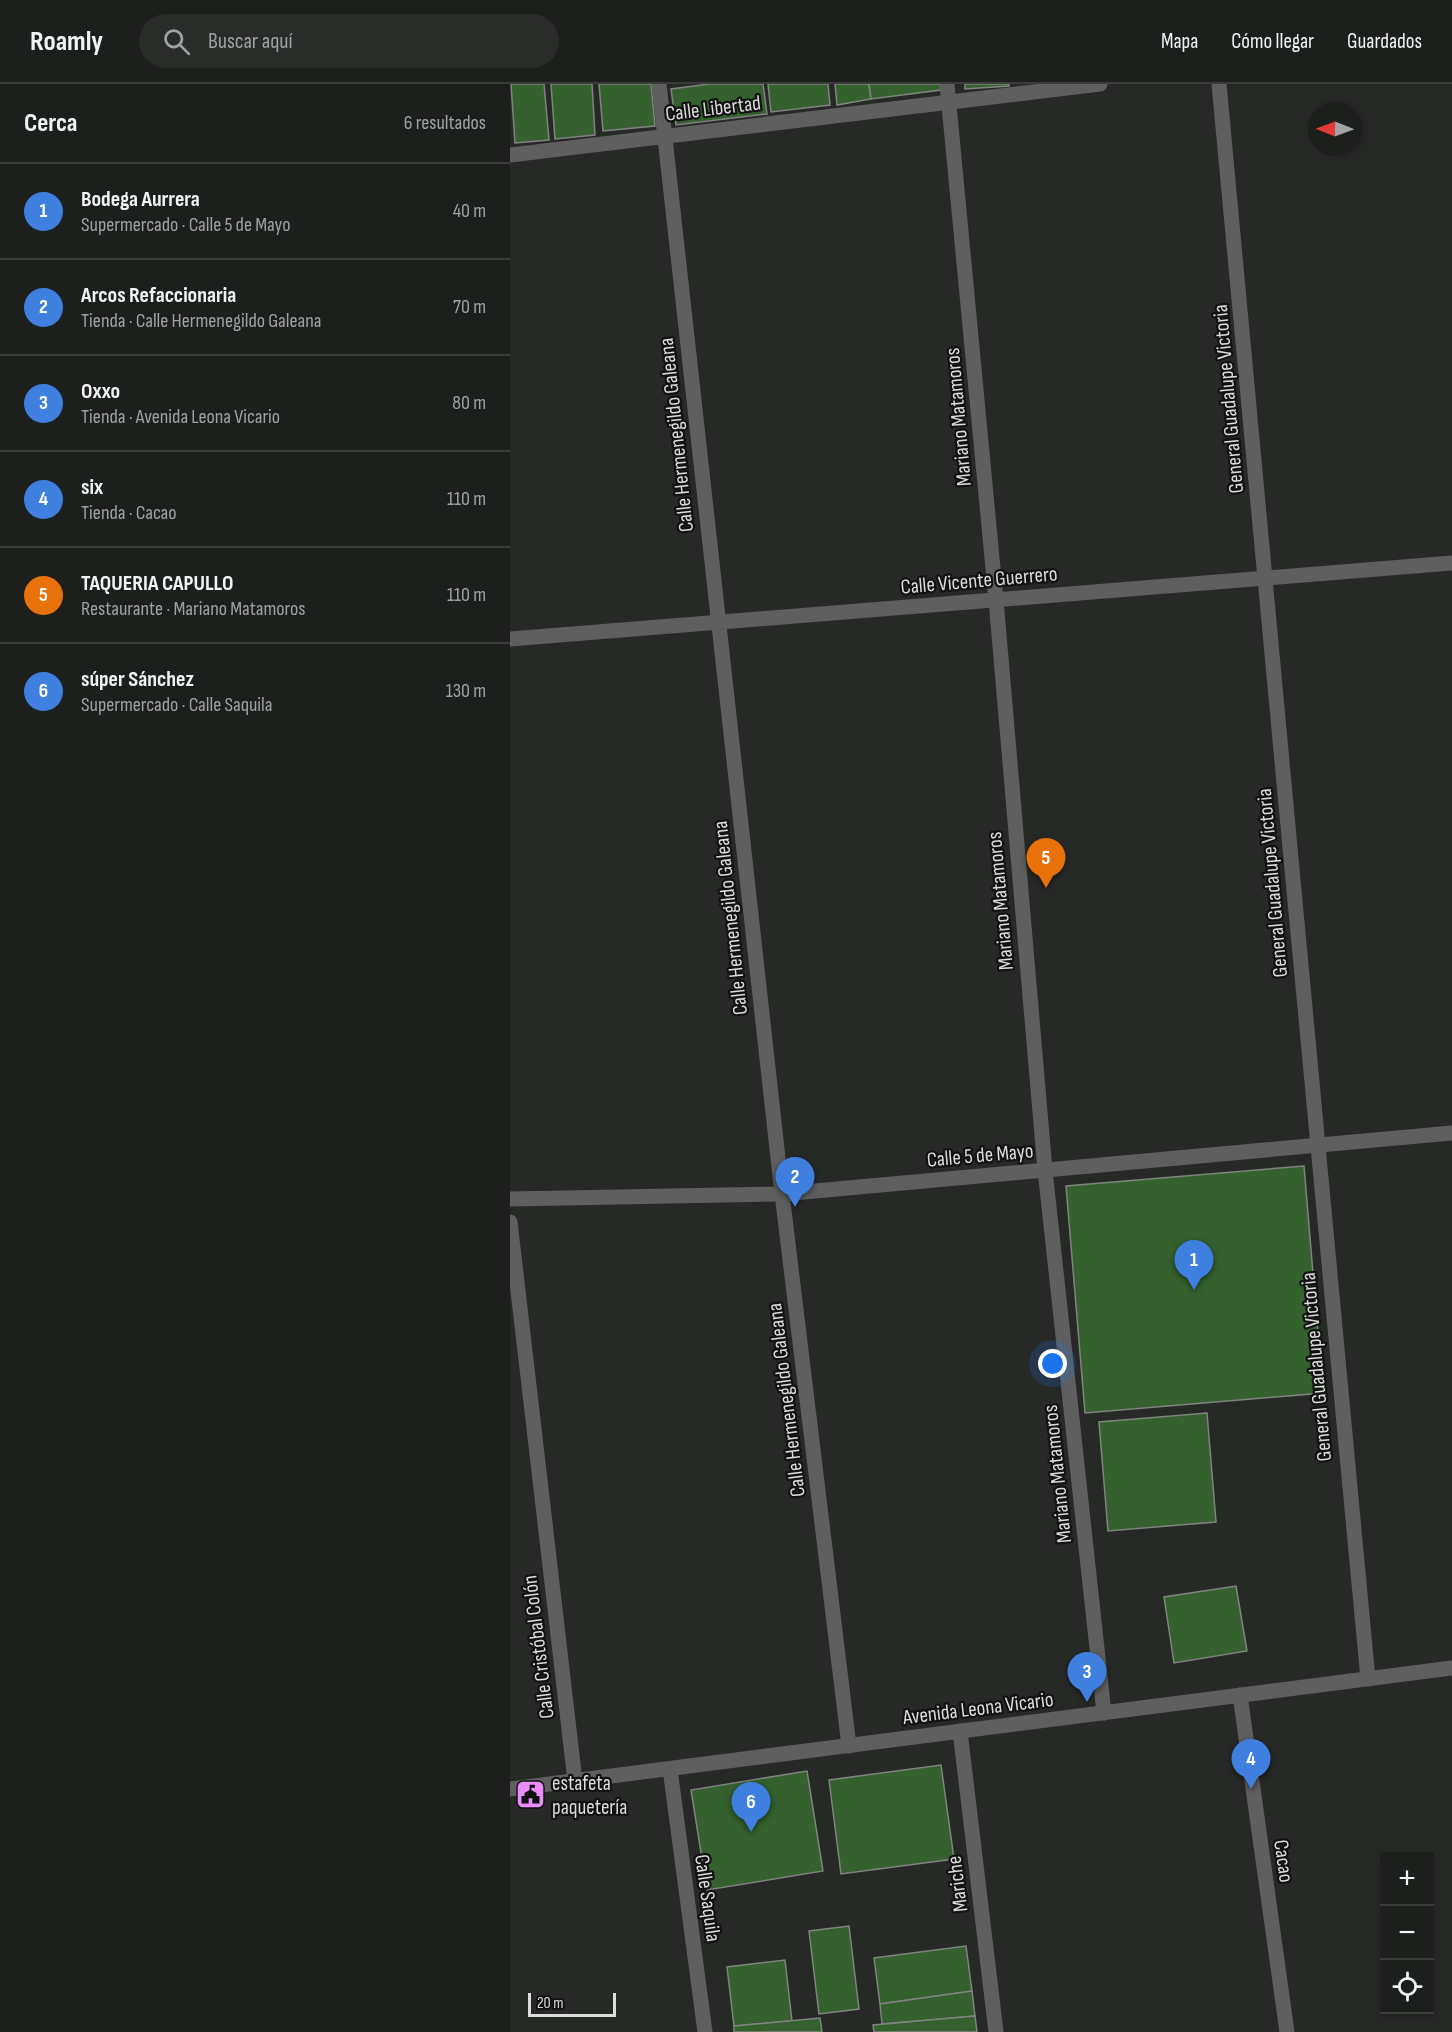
<!DOCTYPE html>
<html lang="es">
<head>
<meta charset="utf-8">
<style>
	:root { --surface:#1d1f1d; --page:#2a2c2a; --text:#f1f3f6; --muted:#a0a2a4; --line:#3b3d3b; --accent:#eb8dfb }
	body { margin:0; font-family:"Sofia Sans Condensed",sans-serif; background:var(--page); color:var(--text) }
	.controls { position:absolute; right:18px; bottom:18px; display:grid; overflow:hidden; border-radius:0px; box-shadow:0 3px 9px #0003 }
	.controls button { width:54px; height:54px; display:grid; place-items:center; padding:0; border:0; border-bottom:2px solid var(--line); background:var(--surface); color:var(--text); font:30px sans-serif }
	.compass { position:absolute; left:798px; top:18px; width:54px; height:54px; border-radius:50%; background:var(--surface); box-shadow:0 3px 9px #0003; rotate:271deg }
	.scale { position:absolute; left:18px; bottom:15px; width:88px; box-sizing:border-box; padding-left:6px; border:3px solid #dbdddb; border-top:0; font-size:16px; line-height:21px; white-space:nowrap; color:#dbdddb; -webkit-text-stroke:4px #111211; paint-order:stroke }
	.you { position:absolute; left:543px; top:1280px; width:21px; height:21px; margin:-15px; border:4px solid #fff; border-radius:50%; background:#1a73e8; box-shadow:0 0 0 9px #1a73e833 }
	.badge { display:grid; place-items:center; width:39px; height:39px; border-radius:50%; background:var(--accent); color:#fff; font-size:20px; font-weight:700 }
	.pin { position:absolute; translate:-50% -50px; filter:drop-shadow(0 2px 3px #0008) }
	.pin::after { content:''; position:absolute; top:32px; width:21px; height:18px; background:inherit; clip-path:polygon(0 0,100% 0,50% 100%) }
	.list { margin:0; padding:0; list-style:none }
	h2 { display:flex; justify-content:space-between; align-items:center; height:78px; margin:0; padding:0 24px; font-size:26px }
	h2 small { font-size:20px; font-weight:400; color:var(--muted) }
	.list li { display:grid; grid-template-columns:39px 1fr auto; gap:18px; align-items:center; box-sizing:border-box; height:96px; padding:0 24px; border-top:2px solid var(--line) }
	.list b { display:block; font-size:22px; white-space:nowrap }
	.list p { margin:0; font-size:20px; white-space:nowrap; color:var(--muted) }
	.list em { font-size:20px; font-style:normal; color:var(--muted) }
	.icon { flex:none; width:33px; height:33px; fill:none; stroke:currentColor; stroke-width:2; stroke-linecap:round; stroke-linejoin:round }
	.map { position:relative; flex:none; width:942px; height:1948px; overflow:hidden }
	header { display:flex; align-items:center; gap:36px; box-sizing:border-box; height:84px; padding:0 30px; background:var(--surface); border-bottom:2px solid var(--line) }
	header strong { font-size:28px }
	nav { display:flex; gap:33px; margin-inline-start:auto; font-size:21px }
	.search { width:420px; height:54px; background:var(--page); display:flex; align-items:center; gap:15px; box-sizing:border-box; padding:0 21px; border-radius:33px; color:var(--muted); font-size:22px }
	main { display:flex }
	aside { flex:1; background:var(--surface) }
	.map>svg:first-child { display:block }
	.building { fill:#34612e; stroke:#818481; stroke-width:1.5 }
	.lines { fill:none; stroke-linecap:round; stroke-linejoin:round }
	.minor { stroke:#5e5f5e; stroke-width:15 }
	.labels { text-anchor:middle; stroke-width:4.5; stroke-linejoin:round; paint-order:stroke }
	.street-label { font-size:21px; fill:#dbdddb; stroke:#111211 }
	.poi-label { font-size:21px; fill:#dbdddb; stroke:#111211; text-anchor:start }
</style>
</head>
<body>
<header>
<strong>Roamly</strong>
<div class="search"><svg class="icon" aria-label="search" viewBox="0 0 24 24"><circle cx="10" cy="10" r="6"/><path d="M15 15l6 6"/></svg>Buscar aquí</div>
<nav><a>Mapa</a><a>Cómo llegar</a><a>Guardados</a></nav>
</header>
<main>
<aside>
<h2>Cerca<small>6 resultados</small></h2>
<ul class="list">
<li><span class="badge" style="background:#3f7fe0">1</span><div><b>Bodega Aurrera</b><p>Supermercado · Calle 5 de Mayo</p></div><em>40 m</em></li>
<li><span class="badge" style="background:#3f7fe0">2</span><div><b>Arcos Refaccionaria</b><p>Tienda · Calle Hermenegildo Galeana</p></div><em>70 m</em></li>
<li><span class="badge" style="background:#3f7fe0">3</span><div><b>Oxxo</b><p>Tienda · Avenida Leona Vicario</p></div><em>80 m</em></li>
<li><span class="badge" style="background:#3f7fe0">4</span><div><b>six</b><p>Tienda · Cacao</p></div><em>110 m</em></li>
<li><span class="badge" style="background:#e8710a">5</span><div><b>TAQUERIA CAPULLO</b><p>Restaurante · Mariano Matamoros</p></div><em>110 m</em></li>
<li><span class="badge" style="background:#3f7fe0">6</span><div><b>súper Sánchez</b><p>Supermercado · Calle Saquila</p></div><em>130 m</em></li>
</ul>
</aside>
<div class="map">
<svg width="942" height="1948" viewBox="0 0 942 1948">
	<rect width="100%" height="100%" fill="#272927"/>
	<g class="building">
		<polygon points="1,0 34,0 39,56 5,59"/>
		<polygon points="41,0 82,0 85,51 45,55"/>
		<polygon points="89,0 141,0 145,42 93,47"/>
		<polygon points="199,0 253,0 257,30 166,41 161,5"/>
		<polygon points="258,0 318,0 320,21 261,28"/>
		<polygon points="325,0 359,0 361,15 327,21"/>
		<polygon points="359,0 430,0 431,6 361,15"/>
		<polygon points="455,0 499,0 499,2 455,5"/>
		<polygon points="794,1082 813,1309 575,1329 556,1102"/>
		<polygon points="697,1329 706,1438 598,1447 589,1338"/>
		<polygon points="726,1502 737,1567 664,1579 654,1513"/>
		<polygon points="431,1681 444,1775 331,1790 319,1696"/>
		<polygon points="297,1687 313,1787 197,1806 181,1706"/>
		<polygon points="339,1842 349,1925 309,1930 299,1847"/>
		<polygon points="456,1862 462,1907 370,1920 364,1874"/>
		<polygon points="275,1876 282,1937 224,1942 217,1883"/>
		<polygon points="462,1907 465,1932 372,1940 370,1920"/>
		<polygon points="465,1932 467,1948 364,1948 363,1941"/>
		<polygon points="310,1934 312,1948 224,1948 224,1942"/>
	</g>
	<g class="lines">
		<g class="minor">
			<polyline points="149,0 272,1110 339,1662"/>
			<polyline points="437,0 486,516 535,1086 594,1629"/>
			<path d="M709,0C760,532 806,1063 858,1595"/>
			<polyline points="0,71 590,0"/>
			<polyline points="0,555 942,479"/>
			<polyline points="0,1115 272,1110 942,1049"/>
			<polyline points="0,1138 65,1697"/>
			<polyline points="730,1611 777,1948"/>
			<polyline points="450,1647 486,1948"/>
			<polyline points="160,1685 195,1948"/>
			<polyline points="0,1705 942,1584"/>
		</g>
	</g>
	<defs>
		<symbol id="civic-square" viewBox="-11 -11 22 22"><rect x="-9" y="-9" width="18" height="18" rx="4" fill="#eb8dfb" stroke="#111211"/><path d="M-.6-6.5H3V-4.5H.6V-3L4-1V1h2V6H-6V1h2V-1L-.6-3ZM-1.2 2.5V6h2.4V2.5Z" fill="#111"/></symbol>
	</defs>
	<g fill-rule="evenodd">
		<use href="#civic-square" x="4" y="1694" width="33" height="33"/>
	</g>
	<g class="labels">
		<g class="street-label">
			<text transform="translate(203 24) rotate(-7)" y="7">Calle Libertad</text>
			<text transform="translate(718 315) rotate(-95)" y="7">General Guadalupe Victoria</text>
			<text transform="translate(448 333) rotate(-95)" y="7">Mariano Matamoros</text>
			<text transform="translate(166 351) rotate(-96)" y="7">Calle Hermenegildo Galeana</text>
			<text transform="translate(469 496) rotate(-5)" y="7">Calle Vicente Guerrero</text>
			<text transform="translate(762 799) rotate(-95)" y="7">General Guadalupe Victoria</text>
			<text transform="translate(490 817) rotate(-95)" y="7">Mariano Matamoros</text>
			<text transform="translate(220 834) rotate(-96)" y="7">Calle Hermenegildo Galeana</text>
			<text transform="translate(470 1071) rotate(-5)" y="7">Calle 5 de Mayo</text>
			<text transform="translate(806 1283) rotate(-95)" y="7">General Guadalupe Victoria</text>
			<text transform="translate(276 1316) rotate(-97)" y="7">Calle Hermenegildo Galeana</text>
			<text transform="translate(547 1390) rotate(-96)" y="7">Mariano Matamoros</text>
			<text transform="translate(28 1563) rotate(-97)" y="7">Calle Cristóbal Colón</text>
			<text transform="translate(468 1624) rotate(-7)" y="7">Avenida Leona Vicario</text>
			<text transform="translate(774 1777) rotate(82)" y="7">Cacao</text>
			<text transform="translate(447 1800) rotate(-97)" y="7">Mariche</text>
			<text transform="translate(198 1814) rotate(82)" y="7">Calle Saquila</text>
		</g>
		<g class="poi-label">
			<text x="42" y="1706">estafeta<tspan x="42" dy="24">paquetería</tspan></text>
		</g>
	</g>
</svg>
<div class="controls">
<button>+</button>
<button>−</button>
<button><svg class="icon" aria-label="locate" viewBox="0 0 24 24"><circle cx="12" cy="12" r="6"/><path d="M12 2v4M12 18v4M2 12h4M18 12h4"/></svg></button>
</div>
<svg class="compass" viewBox="-18 -18 36 36"><path d="M0-13l5 13h-10z" fill="#e53935"/><path d="M0 13l5-13h-10z" fill="#a0a2a4"/></svg>
<div class="scale">20 m</div>
<div class="you"></div>
<div class="pin badge" style="left:684px;top:1206px;background:#3f7fe0">1</div>
<div class="pin badge" style="left:285px;top:1123px;background:#3f7fe0">2</div>
<div class="pin badge" style="left:577px;top:1618px;background:#3f7fe0">3</div>
<div class="pin badge" style="left:741px;top:1705px;background:#3f7fe0">4</div>
<div class="pin badge" style="left:536px;top:804px;background:#e8710a">5</div>
<div class="pin badge" style="left:241px;top:1748px;background:#3f7fe0">6</div>
</div>
</main>
</body>
</html>
